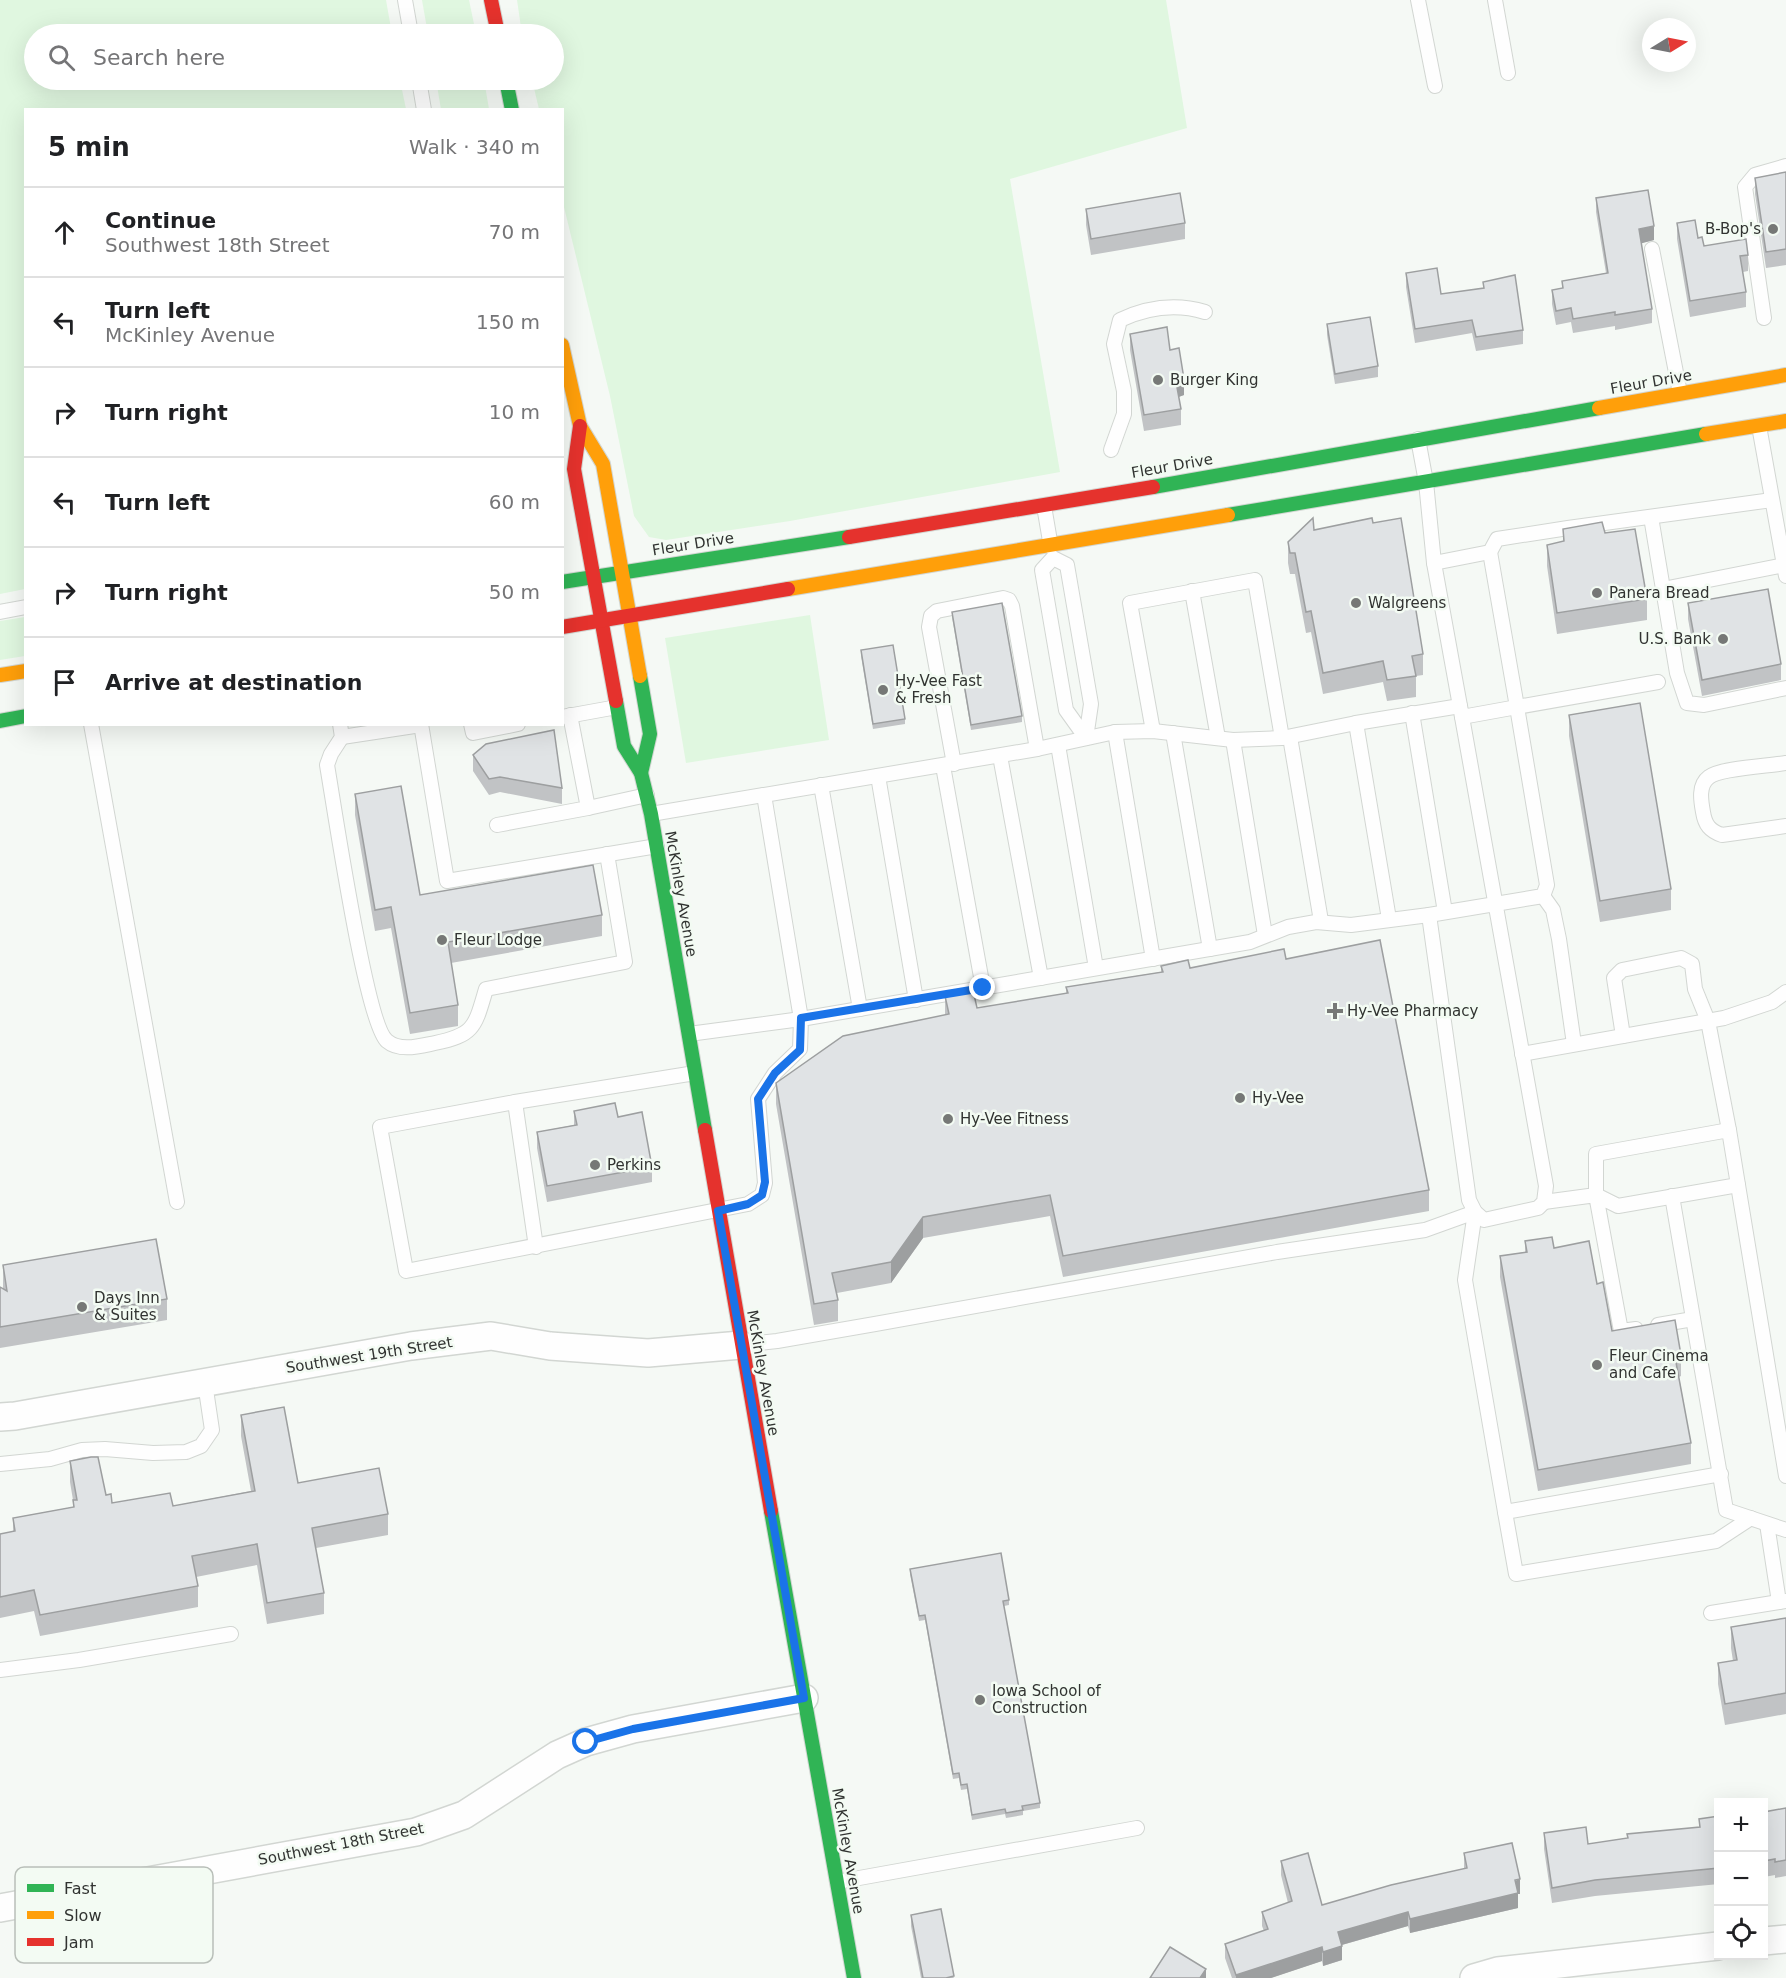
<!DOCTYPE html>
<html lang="en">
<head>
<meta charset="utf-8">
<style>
	:root { --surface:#fff; --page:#f6f6f6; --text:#202124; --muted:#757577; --line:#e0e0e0 }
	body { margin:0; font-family:"DejaVu Sans",sans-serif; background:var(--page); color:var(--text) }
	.controls { position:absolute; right:18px; bottom:18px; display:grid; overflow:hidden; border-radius:0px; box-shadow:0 6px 24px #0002 }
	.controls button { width:54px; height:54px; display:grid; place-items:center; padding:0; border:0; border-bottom:2px solid var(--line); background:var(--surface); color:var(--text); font:30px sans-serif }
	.compass { position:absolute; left:1642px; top:18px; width:54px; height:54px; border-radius:50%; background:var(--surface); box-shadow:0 6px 24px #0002; rotate:80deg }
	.stop { position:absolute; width:18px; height:18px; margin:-14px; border:4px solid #1a73e8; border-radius:50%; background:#fff }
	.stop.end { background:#1a73e8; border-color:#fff; box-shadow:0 2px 6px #0008 }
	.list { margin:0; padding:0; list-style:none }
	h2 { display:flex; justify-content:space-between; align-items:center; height:78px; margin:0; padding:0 24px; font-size:26px }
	h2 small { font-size:20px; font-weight:400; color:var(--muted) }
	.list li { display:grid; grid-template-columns:39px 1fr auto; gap:18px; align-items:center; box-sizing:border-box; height:90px; padding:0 24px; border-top:2px solid var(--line) }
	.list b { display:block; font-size:22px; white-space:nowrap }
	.list p { margin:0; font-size:20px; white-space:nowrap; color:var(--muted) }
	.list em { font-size:20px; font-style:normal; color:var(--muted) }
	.icon { flex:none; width:33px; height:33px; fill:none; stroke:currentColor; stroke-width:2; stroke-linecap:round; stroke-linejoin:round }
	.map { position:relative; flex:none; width:1786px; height:1978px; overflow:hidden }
	.search { position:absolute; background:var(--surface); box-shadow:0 6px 24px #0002; left:24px; top:24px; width:540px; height:66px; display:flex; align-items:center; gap:15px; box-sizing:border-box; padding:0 21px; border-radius:33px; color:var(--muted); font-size:22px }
	.panel { position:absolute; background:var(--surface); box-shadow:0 6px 24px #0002; left:24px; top:108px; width:540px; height:618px; border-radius:0px }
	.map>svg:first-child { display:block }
	.green { fill:#e0f7e0 }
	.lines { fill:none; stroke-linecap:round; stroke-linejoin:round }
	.lane-casing { stroke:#d2d6d2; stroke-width:16 }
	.street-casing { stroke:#d2d6d2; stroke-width:30 }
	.fast-casing { stroke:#d2d6d2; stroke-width:16 }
	.slow-casing { stroke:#d2d6d2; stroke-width:16 }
	.jam-casing { stroke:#d2d6d2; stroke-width:16 }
	.lane { stroke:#fefefe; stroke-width:14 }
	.street { stroke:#fefefe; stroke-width:27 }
	.fast { stroke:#30b455; stroke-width:14 }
	.slow { stroke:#ff9f0a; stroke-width:14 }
	.jam { stroke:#e5322d; stroke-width:14 }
	.wall { fill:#c1c3c5 }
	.shaded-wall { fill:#9d9fa0 }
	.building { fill:#e0e3e5; stroke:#9d9fa0; stroke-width:1.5 }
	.route { stroke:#1a73e8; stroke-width:8 }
	.poi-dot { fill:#767876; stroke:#f3fbf3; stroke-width:2 }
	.labels { text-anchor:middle; stroke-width:5; stroke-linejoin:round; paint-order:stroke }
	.poi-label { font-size:15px; fill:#313331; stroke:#f3fbf3; text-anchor:start }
	.street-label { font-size:15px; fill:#313331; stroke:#f3fbf3 }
	.key { fill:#f3fbf3; stroke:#b9bfb9; stroke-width:1.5 }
	.key-label { font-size:16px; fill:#313331 }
</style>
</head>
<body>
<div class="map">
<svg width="1786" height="1978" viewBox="0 0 1786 1978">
	<rect width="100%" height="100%" fill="#f5f9f5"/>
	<g class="green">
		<polygon points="0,0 386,0 392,34 34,34 34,80 400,80 406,109 26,110 25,589 0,594"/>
		<polygon points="422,0 469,0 476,34 428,34"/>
		<polygon points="517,0 1166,0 1187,128 1010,179 1060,472 790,521 666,540 649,537 634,516 610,396 563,203 562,110 539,109 532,80 554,80 554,34 522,34"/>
		<polygon points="436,80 484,80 489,109 441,109"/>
		<polygon points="810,615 829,740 686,763 665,638"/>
		<polygon points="25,617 25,656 0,660 0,621"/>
	</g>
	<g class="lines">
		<defs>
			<g id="lane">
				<polyline points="405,0 411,34"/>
				<polyline points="1418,0 1435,86"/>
				<polyline points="1495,0 1508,73"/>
				<polyline points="419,80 424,110"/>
				<polyline points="1652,249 1680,393"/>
				<polyline points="1764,318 1745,187 1755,175 1786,166"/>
				<polyline points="1759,426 1786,576"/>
				<polyline points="1418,439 1426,482 1434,563 1490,552 1497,539 1568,528 1772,500"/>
				<path d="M1111,450L1124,414V391L1114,344L1120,320C1148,307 1175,303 1205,312"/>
				<polyline points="1044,506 1051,547"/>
				<polyline points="1651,517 1677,673 1687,703 1704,705 1786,688"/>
				<polygon points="1053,558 1067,565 1091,704 1086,738 1066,710 1042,570"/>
				<polyline points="1434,563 1462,717 1517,707 1490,552"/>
				<polyline points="1663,589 1784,565"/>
				<polyline points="1192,591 1218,738"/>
				<polyline points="0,612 26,607"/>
				<polyline points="1412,713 1445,912"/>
				<polyline points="562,717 617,707"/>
				<polyline points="1462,717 1546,1186 1544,1202 1538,1208 1484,1220 1475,1212 1469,1200 1429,915 1543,896 1547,885 1517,707 1658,682"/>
				<polyline points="1356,723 1389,919"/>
				<polyline points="91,724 177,1202"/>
				<path d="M340,724L342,737L331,754L327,765C334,805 366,1024 387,1041C400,1052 420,1046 435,1043C475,1035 475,1026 486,989L625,962L607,854"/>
				<polyline points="421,724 447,881 657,846"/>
				<polyline points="471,724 473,733 518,724"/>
				<polyline points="1153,731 1130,603 1255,580 1282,738"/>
				<polyline points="1115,732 1153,959"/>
				<polyline points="1173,733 1210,949"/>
				<polyline points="342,737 421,725"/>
				<polyline points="1290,737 1321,921"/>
				<polyline points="1233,740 1265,935"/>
				<polyline points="1058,745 1096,968"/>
				<polyline points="1000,756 1041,978"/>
				<path d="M1786,763C1769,766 1720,768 1709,777C1698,785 1701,801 1703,812C1705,825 1710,831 1722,835L1786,826"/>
				<polyline points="954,764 929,627 931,616 937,611 1003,598 1009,600 1012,606 1037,749"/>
				<polyline points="943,766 983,988"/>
				<polyline points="878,776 916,1000"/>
				<polyline points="821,785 860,1009"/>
				<polyline points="588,808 647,795"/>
				<polyline points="651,814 1037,749 1115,732 1153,731 1233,740 1282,738 1356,723 1460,706"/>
				<polyline points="497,825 588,808 570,715"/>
				<polyline points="1543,896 1553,910 1559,939 1574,1044"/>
				<polyline points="689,1034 801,1019 764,795"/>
				<polyline points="1623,1036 1614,978 1622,970 1681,958 1692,964 1695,989 1708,1021 1729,1130"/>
				<polyline points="1522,1054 1724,1018 1772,1002 1786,992"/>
				<polyline points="695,1073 515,1102 380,1127 406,1271 748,1204 762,1195 765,1183 758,1099 775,1073 800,1049 801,1019 1250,942 1288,927 1316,922 1351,925 1429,915"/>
				<polyline points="515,1102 536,1247"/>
				<polyline points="1738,1185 1786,1476"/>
				<polyline points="1672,1196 1726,1510 1786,1530"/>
				<polyline points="1544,1202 1596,1195 1618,1206 1738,1185 1729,1130 1596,1154 1596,1195 1621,1331 1636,1329"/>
				<polyline points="1658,1325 1693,1319"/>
				<polyline points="741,1345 777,1341 875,1324 1277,1252 1425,1230 1475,1212 1465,1280 1505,1512 1721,1474"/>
				<polyline points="0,1464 50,1459 82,1450 105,1449 153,1453 186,1452 201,1446 212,1430 205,1383"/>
				<polyline points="1505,1512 1516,1574 1716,1541 1751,1518"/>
				<polyline points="1767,1524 1779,1602 1786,1601"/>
				<polyline points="1711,1613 1779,1602"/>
				<polyline points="0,1670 79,1660 231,1634"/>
				<polyline points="837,1882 1137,1828"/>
			</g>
			<g id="street">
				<polyline points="0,1417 15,1416 411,1346 491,1336 550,1346 648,1353 741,1345"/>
				<polyline points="0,1908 416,1832 464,1815 557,1755 586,1742 633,1729 804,1698"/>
				<polyline points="1764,1941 1786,1939"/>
				<polyline points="1474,1978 1498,1971 1718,1946"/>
			</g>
			<g id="fast">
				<polyline points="506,80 512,110"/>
				<polyline points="1153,487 1599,408"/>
				<polyline points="1228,515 1706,434"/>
				<polyline points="562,582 849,537"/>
				<polyline points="640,676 650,734 641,773"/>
				<polyline points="616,701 624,746 641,773 651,814 705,1130"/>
				<polyline points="0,721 26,716"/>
				<polyline points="771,1511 854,1978"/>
			</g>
			<g id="slow">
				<polyline points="562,345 580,426 603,464 640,676"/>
				<polyline points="1599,408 1786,375"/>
				<polyline points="1706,434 1786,421"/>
				<polyline points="788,589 1228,515"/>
				<polyline points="0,675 26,671"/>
			</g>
			<g id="jam">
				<polyline points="491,0 498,34"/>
				<polyline points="580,426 574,469 616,701"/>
				<polyline points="849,537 1153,487"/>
				<polyline points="562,627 788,589"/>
				<polyline points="705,1130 771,1511"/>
			</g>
		</defs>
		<use href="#lane" class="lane-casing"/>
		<use href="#street" class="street-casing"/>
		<use href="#fast" class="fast-casing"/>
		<use href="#slow" class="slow-casing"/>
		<use href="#jam" class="jam-casing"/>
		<use href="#lane" class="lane"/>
		<use href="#street" class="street"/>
		<use href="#fast" class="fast"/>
		<use href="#slow" class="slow"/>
		<use href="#jam" class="jam"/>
	</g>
	<g class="wall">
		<polygon points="1786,172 1786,265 1766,268 1755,194 1755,178"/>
		<polygon points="1596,198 1654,240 1641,243 1652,309 1652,323 1615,330 1615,326 1573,333 1571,322 1556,325 1552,304 1552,290 1562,288 1562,281 1606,273 1596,212"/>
		<polygon points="1086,209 1185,223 1185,239 1091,255 1086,225"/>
		<polygon points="1677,223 1698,238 1704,246 1748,255 1748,271 1743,272 1746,292 1746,307 1690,317 1677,239"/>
		<polygon points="1406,273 1441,294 1483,288 1483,282 1523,330 1523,344 1476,351 1472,333 1415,343 1406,287"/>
		<polygon points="1327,324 1378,366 1378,377 1335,384 1327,335"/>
		<polygon points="1130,334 1170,350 1184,395 1178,397 1181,409 1181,425 1144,431 1130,350"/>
		<polygon points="1373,523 1423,654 1423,675 1416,676 1416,697 1387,701 1383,682 1323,694 1311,632 1306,633 1295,574 1290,574 1288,563 1288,542 1314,530"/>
		<polygon points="1563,529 1605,533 1647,599 1647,620 1557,634 1547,566 1547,545 1563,542"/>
		<polygon points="1688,603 1781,664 1781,680 1702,696 1688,619"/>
		<polygon points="952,612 1022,716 1022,722 971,730 952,617"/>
		<polygon points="861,650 905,719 905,724 873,729 861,656"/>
		<polygon points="1569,715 1671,889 1671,910 1600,922 1569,736"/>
		<polygon points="473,755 562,788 562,804 500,792 489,795 473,771"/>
		<polygon points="355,794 420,895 602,915 602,936 451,963 458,1005 458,1026 410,1034 391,928 375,931 355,815"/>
		<polygon points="1286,959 1429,1190 1429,1211 1063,1277 1050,1216 923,1238 891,1283 837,1293 838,1300 838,1321 814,1325 776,1104 776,1083 945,1015 945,996 977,1008 1066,994 1066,987 1161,972 1161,966 1190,968"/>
		<polygon points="574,1111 652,1167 652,1182 547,1202 537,1148 537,1132 574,1125"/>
		<polygon points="1525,1241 1554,1248 1597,1284 1612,1331 1681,1355 1681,1376 1679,1377 1691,1443 1691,1464 1538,1491 1500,1277 1500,1256 1525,1252"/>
		<polygon points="3,1265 167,1299 167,1320 0,1348 0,1287 3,1289"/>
		<polygon points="241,1415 298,1483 388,1514 388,1535 316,1548 324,1593 324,1614 267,1624 257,1565 196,1577 198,1586 198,1607 40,1636 34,1611 0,1618 0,1534 13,1532 13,1518 73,1507 73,1500 70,1482 70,1461 106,1495 112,1503 173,1506 251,1491 241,1436"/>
		<polygon points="910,1569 1009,1600 1009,1605 1004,1606 1040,1803 1040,1808 1023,1811 1023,1815 1006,1818 1005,1814 972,1820 967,1789 961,1790 959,1778 953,1779 925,1620 919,1621 910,1574"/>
		<polygon points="1786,1618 1786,1714 1725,1725 1718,1684 1718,1663 1733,1661 1731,1648 1731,1627"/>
		<polygon points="1786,1808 1786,1876 1775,1878 1775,1875 1764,1877 1764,1812"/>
		<polygon points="1719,1816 1719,1884 1595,1896 1552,1903 1544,1849 1544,1833 1588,1844 1699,1827 1699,1819"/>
		<polygon points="1464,1853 1520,1894 1518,1894 1518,1908 1410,1933 1408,1926 1342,1945 1342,1960 1323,1966 1322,1961 1271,1978 1232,1978 1225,1958 1225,1944 1264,1931 1262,1926 1262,1912 1288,1903 1281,1875 1281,1861 1322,1905 1464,1869"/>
		<polygon points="911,1915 954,1978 921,1978 911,1926"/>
	</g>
	<g class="shaded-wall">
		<polygon points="1654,226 1654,240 1639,244 1639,229"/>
		<polygon points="1184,379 1184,395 1176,398 1176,382"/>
		<polygon points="923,1217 923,1238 891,1283 891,1262"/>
		<polygon points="1520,1879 1520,1894 1518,1894 1518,1908 1410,1933 1410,1919"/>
		<polygon points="1408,1912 1408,1926 1338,1946 1338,1932"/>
		<polygon points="1342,1946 1342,1960 1323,1966 1323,1952"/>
		<polygon points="1322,1947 1322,1961 1271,1978 1236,1978 1236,1975"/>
		<polygon points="1206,1969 1206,1978 1200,1978"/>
	</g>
	<g class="building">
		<polygon points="1786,172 1786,249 1766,252 1755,178"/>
		<polygon points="1648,190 1654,226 1639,229 1652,309 1615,315 1615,312 1573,319 1571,308 1556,311 1552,290 1563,288 1562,281 1608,273 1596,198"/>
		<polygon points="1180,193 1185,223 1091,239 1086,209"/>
		<polygon points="1695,220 1698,238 1702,237 1704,246 1746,239 1748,255 1740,256 1746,292 1690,301 1677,223"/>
		<polygon points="1437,268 1441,294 1484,288 1483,282 1515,275 1523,330 1476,337 1472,320 1415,329 1406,273"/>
		<polygon points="1370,317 1378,366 1335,374 1327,324"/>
		<polygon points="1167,327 1170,350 1179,348 1184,379 1176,382 1181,409 1144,415 1130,334"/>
		<polygon points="1313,518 1314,530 1372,518 1373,523 1401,518 1423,654 1412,656 1416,676 1387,680 1383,661 1323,673 1311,611 1306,612 1295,553 1290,553 1288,542"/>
		<polygon points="1602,522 1605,533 1635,529 1647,599 1557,613 1547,545 1564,541 1563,529"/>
		<polygon points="1768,589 1781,664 1702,680 1688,603"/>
		<polygon points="1002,603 1022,716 971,725 952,612"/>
		<polygon points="893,645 905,719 873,724 861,650"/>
		<polygon points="1640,703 1671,889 1600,901 1569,715"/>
		<polygon points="554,730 562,788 500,777 489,779 473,755 486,744"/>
		<polygon points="401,786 420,895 593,865 602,915 448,942 458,1005 410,1013 391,907 375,910 355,794"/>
		<polygon points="1380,940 1429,1190 1063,1256 1050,1195 923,1217 891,1262 832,1273 838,1300 814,1304 776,1083 843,1036 949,1014 945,996 973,990 977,1008 1068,993 1066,987 1163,972 1161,966 1188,960 1190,968 1284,949 1286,959"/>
		<polygon points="615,1103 618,1117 642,1112 652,1167 547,1186 537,1132 577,1125 574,1111"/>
		<polygon points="1552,1237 1554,1248 1589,1241 1597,1284 1603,1282 1612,1331 1675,1320 1681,1355 1675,1357 1691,1443 1538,1470 1500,1256 1527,1252 1525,1241"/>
		<polygon points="156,1239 167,1299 0,1327 0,1287 7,1291 3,1265"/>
		<polygon points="284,1407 298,1483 379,1468 388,1514 312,1528 324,1593 267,1603 257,1544 192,1556 198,1586 40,1615 34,1590 0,1597 0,1534 15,1531 13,1518 74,1507 73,1500 77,1500 70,1461 91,1457 98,1457 106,1495 111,1494 112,1503 170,1493 173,1506 255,1491 241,1415"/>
		<polygon points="1001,1553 1009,1600 1003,1601 1040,1803 1022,1806 1023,1810 1006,1813 1005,1809 972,1815 967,1784 961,1785 959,1773 953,1774 925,1615 919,1616 910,1569"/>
		<polygon points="1786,1618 1786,1693 1725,1704 1718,1663 1737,1660 1731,1627"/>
		<polygon points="1786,1808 1786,1860 1775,1862 1775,1859 1764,1861 1764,1812"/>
		<polygon points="1719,1816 1719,1868 1595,1880 1552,1888 1544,1833 1586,1827 1588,1844 1628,1838 1627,1834 1700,1827 1699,1819"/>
		<polygon points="1512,1843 1520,1879 1515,1880 1518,1893 1410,1919 1408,1912 1338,1932 1342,1946 1323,1952 1322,1947 1236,1975 1225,1944 1268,1929 1262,1912 1292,1901 1281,1861 1308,1853 1322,1905 1391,1885 1467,1868 1464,1853"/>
		<polygon points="941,1909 954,1976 946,1978 923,1978 911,1915"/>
		<polygon points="1170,1947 1206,1969 1200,1978 1150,1978"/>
	</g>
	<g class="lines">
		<polyline class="route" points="586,1742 633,1729 804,1698 718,1211 748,1204 762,1195 765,1182 758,1099 775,1073 800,1050 801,1018 983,988"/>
	</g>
	<g class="poi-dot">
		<circle cx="1773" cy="229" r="6"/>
		<circle cx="1158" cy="380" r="6"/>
		<circle cx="1597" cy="593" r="6"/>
		<circle cx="1356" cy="603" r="6"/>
		<circle cx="1723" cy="639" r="6"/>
		<circle cx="883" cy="690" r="6"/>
		<circle cx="442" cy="940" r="6"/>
		<path d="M1332 1002h6v6h6v6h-6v6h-6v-6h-6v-6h6z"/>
		<circle cx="1240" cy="1098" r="6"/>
		<circle cx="948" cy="1119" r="6"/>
		<circle cx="595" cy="1165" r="6"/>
		<circle cx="82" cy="1307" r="6"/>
		<circle cx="1597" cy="1365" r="6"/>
		<circle cx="980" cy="1700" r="6"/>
	</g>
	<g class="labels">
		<g class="poi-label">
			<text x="1761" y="234" text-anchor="end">B-Bop's</text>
			<text x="1170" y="385">Burger King</text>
			<text x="1609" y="598">Panera Bread</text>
			<text x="1368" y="608">Walgreens</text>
			<text x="1711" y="644" text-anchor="end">U.S. Bank</text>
			<text x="895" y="686">Hy-Vee Fast<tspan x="895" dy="17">&amp; Fresh</tspan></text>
			<text x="454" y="945">Fleur Lodge</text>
			<text x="1347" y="1016">Hy-Vee Pharmacy</text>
			<text x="1252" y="1103">Hy-Vee</text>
			<text x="960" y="1124">Hy-Vee Fitness</text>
			<text x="607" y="1170">Perkins</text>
			<text x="94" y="1303">Days Inn<tspan x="94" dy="17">&amp; Suites</tspan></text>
			<text x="1609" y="1361">Fleur Cinema<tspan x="1609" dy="17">and Cafe</tspan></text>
			<text x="992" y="1696">Iowa School of<tspan x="992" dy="17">Construction</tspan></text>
		</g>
		<g class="street-label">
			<text transform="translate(1651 382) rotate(-10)" y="5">Fleur Drive</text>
			<text transform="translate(1172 466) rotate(-10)" y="5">Fleur Drive</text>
			<text transform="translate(693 544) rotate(-9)" y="5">Fleur Drive</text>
			<text transform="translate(681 894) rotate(80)" y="5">McKinley Avenue</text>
			<text transform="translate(369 1355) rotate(-9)" y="5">Southwest 19th Street</text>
			<text transform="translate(763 1373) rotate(80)" y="5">McKinley Avenue</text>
			<text transform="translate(341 1844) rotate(-11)" y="5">Southwest 18th Street</text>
			<text transform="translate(848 1851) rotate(80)" y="5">McKinley Avenue</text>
		</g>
	</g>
	<rect x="15" y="1867" width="198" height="96" rx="9" class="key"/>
	<rect x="27" y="1884" width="27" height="8" fill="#30b455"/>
	<rect x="27" y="1911" width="27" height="8" fill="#ff9f0a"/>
	<rect x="27" y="1938" width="27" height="8" fill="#e5322d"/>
	<g class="key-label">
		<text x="64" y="1894">Fast</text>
		<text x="64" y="1921">Slow</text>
		<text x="64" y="1948">Jam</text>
	</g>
</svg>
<div class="controls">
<button>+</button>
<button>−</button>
<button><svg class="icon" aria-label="locate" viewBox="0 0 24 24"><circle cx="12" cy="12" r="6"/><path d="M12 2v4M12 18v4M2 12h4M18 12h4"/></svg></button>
</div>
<svg class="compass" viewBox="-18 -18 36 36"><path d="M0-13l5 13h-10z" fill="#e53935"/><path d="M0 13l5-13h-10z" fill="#757577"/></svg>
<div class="stop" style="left:586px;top:1742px"></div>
<div class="stop end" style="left:983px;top:988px"></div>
<div class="search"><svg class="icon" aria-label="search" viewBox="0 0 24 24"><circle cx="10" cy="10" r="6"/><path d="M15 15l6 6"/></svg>Search here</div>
<section class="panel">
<h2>5 min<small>Walk · 340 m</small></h2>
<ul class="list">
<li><svg class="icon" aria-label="ahead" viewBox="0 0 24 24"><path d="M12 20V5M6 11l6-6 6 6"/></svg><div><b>Continue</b><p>Southwest 18th Street</p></div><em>70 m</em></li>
<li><svg class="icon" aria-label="left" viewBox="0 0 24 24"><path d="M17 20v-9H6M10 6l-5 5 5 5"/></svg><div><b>Turn left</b><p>McKinley Avenue</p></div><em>150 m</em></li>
<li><svg class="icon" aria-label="right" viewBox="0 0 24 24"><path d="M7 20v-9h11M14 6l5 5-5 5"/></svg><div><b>Turn right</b></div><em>10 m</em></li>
<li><svg class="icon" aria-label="left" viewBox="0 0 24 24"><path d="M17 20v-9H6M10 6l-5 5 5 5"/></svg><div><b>Turn left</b></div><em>60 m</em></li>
<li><svg class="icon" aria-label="right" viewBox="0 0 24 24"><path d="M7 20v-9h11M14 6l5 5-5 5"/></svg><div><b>Turn right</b></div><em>50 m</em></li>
<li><svg class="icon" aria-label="arrive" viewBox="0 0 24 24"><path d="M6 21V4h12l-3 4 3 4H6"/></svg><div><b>Arrive at destination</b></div></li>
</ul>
</section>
</div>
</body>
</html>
